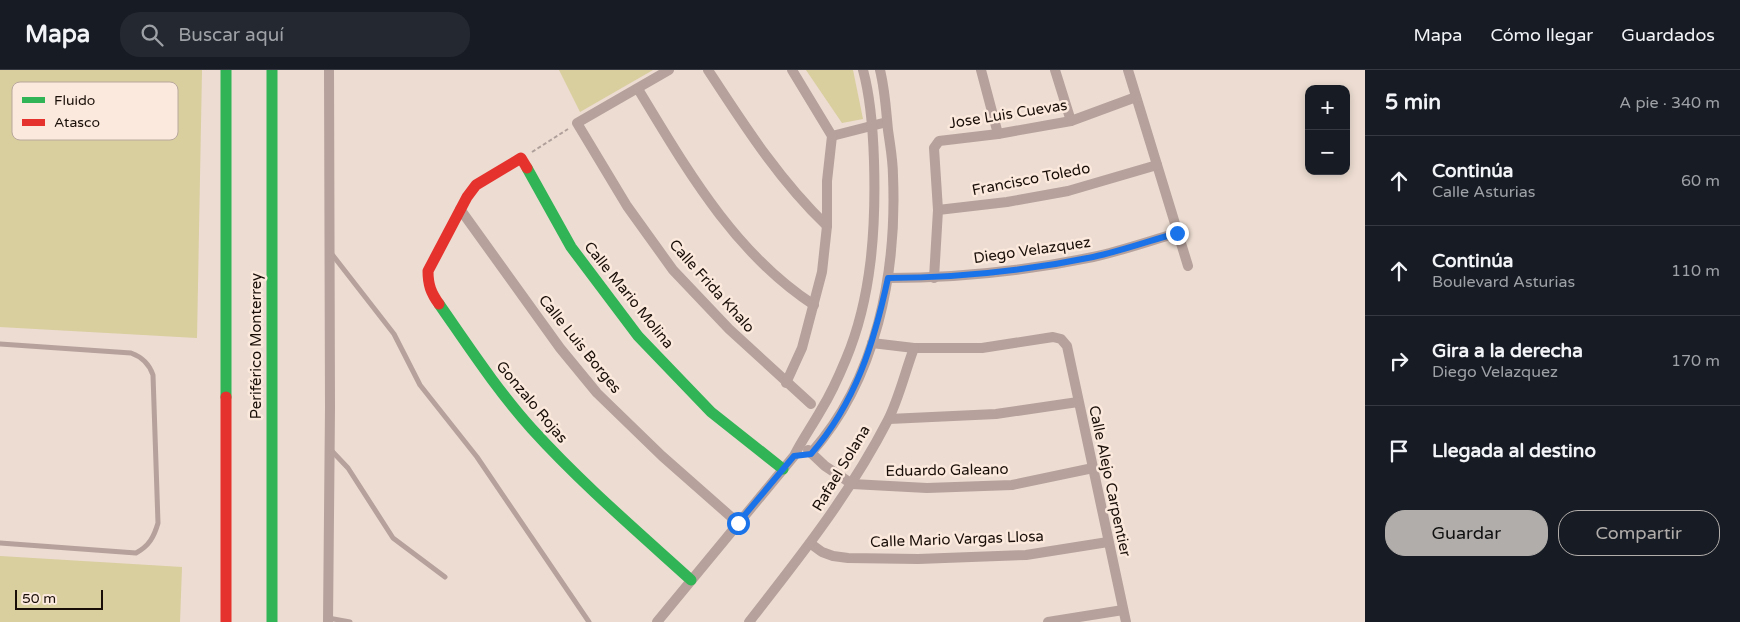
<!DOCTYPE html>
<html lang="es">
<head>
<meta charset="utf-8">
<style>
	:root { --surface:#171b24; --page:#242831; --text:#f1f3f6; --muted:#9ea1a6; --line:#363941; --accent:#b1adaa }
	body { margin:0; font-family:"Varela Round",sans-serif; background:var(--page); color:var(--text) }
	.controls { position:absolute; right:15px; top:15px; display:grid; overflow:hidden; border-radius:10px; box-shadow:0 2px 8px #0003 }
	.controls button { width:45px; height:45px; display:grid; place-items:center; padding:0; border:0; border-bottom:1px solid var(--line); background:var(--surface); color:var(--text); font:25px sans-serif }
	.scale { position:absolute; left:15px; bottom:12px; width:88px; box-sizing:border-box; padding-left:5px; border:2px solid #190f08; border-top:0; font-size:14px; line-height:18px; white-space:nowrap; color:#190f08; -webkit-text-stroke:4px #fce9dd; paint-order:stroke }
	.stop { position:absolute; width:15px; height:15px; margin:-11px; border:4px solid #1a73e8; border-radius:50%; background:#fff }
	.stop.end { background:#1a73e8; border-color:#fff; box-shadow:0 1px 5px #0008 }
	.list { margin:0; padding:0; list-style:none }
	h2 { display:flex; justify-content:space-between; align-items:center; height:65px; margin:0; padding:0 20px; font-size:21px }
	h2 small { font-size:16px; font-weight:400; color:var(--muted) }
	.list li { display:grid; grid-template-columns:32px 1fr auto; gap:15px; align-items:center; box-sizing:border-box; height:90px; padding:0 20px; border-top:1px solid var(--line) }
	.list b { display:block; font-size:19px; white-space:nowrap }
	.list p { margin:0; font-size:16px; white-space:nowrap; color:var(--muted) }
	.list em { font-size:16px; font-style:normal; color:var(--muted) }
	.actions { display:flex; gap:10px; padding:15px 20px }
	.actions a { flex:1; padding:11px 0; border:1px solid var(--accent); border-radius:20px; text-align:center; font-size:18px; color:var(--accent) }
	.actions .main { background:var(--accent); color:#111 }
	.icon { flex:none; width:28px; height:28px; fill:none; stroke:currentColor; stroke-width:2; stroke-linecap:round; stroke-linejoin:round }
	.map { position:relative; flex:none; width:1365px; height:552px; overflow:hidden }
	header { display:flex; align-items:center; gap:30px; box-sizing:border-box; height:70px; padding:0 25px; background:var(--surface); border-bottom:1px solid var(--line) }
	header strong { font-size:24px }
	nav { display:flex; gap:28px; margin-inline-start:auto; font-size:18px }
	.search { width:350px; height:45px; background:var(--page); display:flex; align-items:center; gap:12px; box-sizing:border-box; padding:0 18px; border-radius:20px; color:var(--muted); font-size:19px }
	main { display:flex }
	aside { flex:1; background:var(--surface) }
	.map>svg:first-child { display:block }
	.green { fill:#d8ce9e }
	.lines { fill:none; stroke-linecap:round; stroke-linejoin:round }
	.path { stroke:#b0a09b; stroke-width:2; stroke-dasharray:4 2.5; stroke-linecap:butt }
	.lane { stroke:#b6a19c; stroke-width:5 }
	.street { stroke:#b6a19c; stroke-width:10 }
	.fast { stroke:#30b455; stroke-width:11 }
	.jam { stroke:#e5322d; stroke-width:11 }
	.route { stroke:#1a73e8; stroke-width:6 }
	.labels { text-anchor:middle; stroke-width:5; stroke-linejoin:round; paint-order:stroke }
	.street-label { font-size:15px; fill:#190f08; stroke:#fce9dd }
	.key { fill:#fce9dd; stroke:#b8a89d; stroke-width:1 }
	.key-label { font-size:14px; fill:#190f08 }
</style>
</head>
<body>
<header>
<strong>Mapa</strong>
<div class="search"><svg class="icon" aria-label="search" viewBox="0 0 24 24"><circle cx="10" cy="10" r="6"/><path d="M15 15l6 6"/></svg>Buscar aquí</div>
<nav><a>Mapa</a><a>Cómo llegar</a><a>Guardados</a></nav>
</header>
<main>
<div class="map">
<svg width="1365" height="552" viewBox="0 0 1365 552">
	<rect width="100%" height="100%" fill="#ecdcd1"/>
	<g class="green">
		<polygon points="0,0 202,0 197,268 0,257"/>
		<polygon points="559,0 653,0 580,42"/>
		<polygon points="806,0 853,0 863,49 842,53"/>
		<polygon points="0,486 182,497 180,552 0,552"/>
	</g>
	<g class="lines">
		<polyline class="path" points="532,82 568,59"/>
		<g class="lane">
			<polyline points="331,183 394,264 420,315 477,387 589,552"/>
			<path d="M0,274L131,283C142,287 149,293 153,305L158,453C154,467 149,476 136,483L0,473"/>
			<polyline points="330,379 348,398 393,468 445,507"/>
			<polyline points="328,548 350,552"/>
		</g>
		<g class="street">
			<polyline points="669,0 577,53 627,136 673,200 729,259 811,334"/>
			<path d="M708,0C744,55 779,110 827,156"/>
			<polyline points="981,0 998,64"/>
			<polyline points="1055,0 1071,51"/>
			<polyline points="1128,0 1188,196"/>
			<path d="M638,19C686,98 734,183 814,235"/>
			<polyline points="832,66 887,52"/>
			<polyline points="460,139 560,278 597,323 662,386 738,453"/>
			<polyline points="938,140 1007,132 1068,121 1157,95"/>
			<path d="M888,208C957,208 1025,201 1093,187C1121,181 1149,171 1177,163"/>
			<polyline points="934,208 938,140 934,78 939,71 998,64 1071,51 1136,27"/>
			<polyline points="872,273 914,278 982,278 1053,267 1061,269 1067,276 1126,552"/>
			<polyline points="786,313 802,278 822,202 827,156 827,111 832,66 792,0"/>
			<polyline points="889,349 996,344 1078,332"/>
			<polyline points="808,380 825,396 852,414 927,418 1012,415 1093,398"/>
			<path d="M811,383C877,309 897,202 893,106C893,90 890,75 888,60C886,40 885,20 880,0"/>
			<polyline points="811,474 822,482 833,486 848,488 918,489 1026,485 1108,472"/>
			<polyline points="328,552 330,338 329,0"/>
			<path d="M657,552L794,386C802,370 812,356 821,340C831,324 839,306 846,289C872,227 876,157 874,91C873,60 871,29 863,0"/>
			<path d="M749,552C800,487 850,424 888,350C899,328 905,302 914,278"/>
			<polyline points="1048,552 1123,540"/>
		</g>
		<g class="fast">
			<polyline points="226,0 226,327"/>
			<polyline points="272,0 272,552"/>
			<polyline points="527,98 571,177 638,266 711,342 783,399"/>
			<path d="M439,234C469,277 497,320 532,359C581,413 637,461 691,510"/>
		</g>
		<g class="jam">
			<path d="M439,234C431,223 428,215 428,201L467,127L476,115L521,88L527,98"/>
			<polyline points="226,327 226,552"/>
		</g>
	</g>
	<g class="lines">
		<path class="route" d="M738,453L794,386L811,384C856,332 874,273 888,208C957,208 1025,201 1093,187C1121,181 1149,171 1177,163"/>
	</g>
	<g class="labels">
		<g class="street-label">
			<text transform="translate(1008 44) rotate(-9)" y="5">Jose Luis Cuevas</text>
			<text transform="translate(1031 109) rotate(-11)" y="5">Francisco Toledo</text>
			<text transform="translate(1032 180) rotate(-8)" y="5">Diego Velazquez</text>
			<text transform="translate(712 216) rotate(48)" y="5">Calle Frida Khalo</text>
			<text transform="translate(629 225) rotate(51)" y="5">Calle Mario Molina</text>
			<text transform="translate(580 274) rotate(51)" y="5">Calle Luis Borges</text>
			<text transform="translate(256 276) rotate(-90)" y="5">Periférico Monterrey</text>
			<text transform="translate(532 332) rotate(50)" y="5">Gonzalo Rojas</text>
			<text transform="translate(841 398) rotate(-59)" y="5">Rafael Solana</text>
			<text transform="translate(947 400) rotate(-1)" y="5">Eduardo Galeano</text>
			<text transform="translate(1110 411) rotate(78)" y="5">Calle Alejo Carpentier</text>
			<text transform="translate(957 469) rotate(-2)" y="5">Calle Mario Vargas Llosa</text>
		</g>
	</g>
	<rect x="12" y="12" width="166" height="58" rx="8" class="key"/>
	<rect x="22" y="27" width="23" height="6" fill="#30b455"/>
	<rect x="22" y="49" width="23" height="7" fill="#e5322d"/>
	<g class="key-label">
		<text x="54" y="35">Fluido</text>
		<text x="54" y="57">Atasco</text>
	</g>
</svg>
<div class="controls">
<button>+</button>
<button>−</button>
</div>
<div class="scale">50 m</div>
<div class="stop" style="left:738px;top:453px"></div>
<div class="stop end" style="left:1177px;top:163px"></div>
</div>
<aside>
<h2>5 min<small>A pie · 340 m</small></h2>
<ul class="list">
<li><svg class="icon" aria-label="ahead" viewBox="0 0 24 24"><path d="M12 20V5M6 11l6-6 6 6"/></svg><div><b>Continúa</b><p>Calle Asturias</p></div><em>60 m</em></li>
<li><svg class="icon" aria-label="ahead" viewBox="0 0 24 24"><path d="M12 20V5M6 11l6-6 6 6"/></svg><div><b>Continúa</b><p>Boulevard Asturias</p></div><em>110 m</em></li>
<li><svg class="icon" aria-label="right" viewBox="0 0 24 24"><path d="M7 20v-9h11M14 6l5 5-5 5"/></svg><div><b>Gira a la derecha</b><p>Diego Velazquez</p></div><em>170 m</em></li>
<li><svg class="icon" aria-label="arrive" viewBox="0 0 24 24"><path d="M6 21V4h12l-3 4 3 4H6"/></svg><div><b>Llegada al destino</b></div></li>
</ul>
<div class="actions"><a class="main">Guardar</a><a>Compartir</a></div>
</aside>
</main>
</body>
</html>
